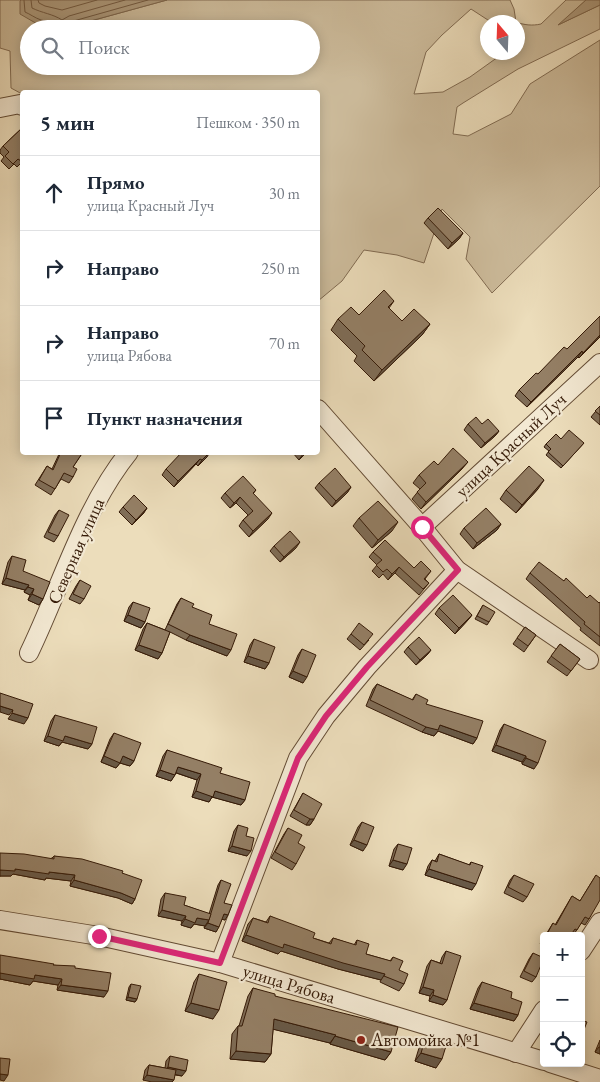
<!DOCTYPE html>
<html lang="ru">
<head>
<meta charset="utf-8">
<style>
	:root { --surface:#fff; --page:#f2f2f3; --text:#1f2937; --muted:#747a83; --line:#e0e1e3 }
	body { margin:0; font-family:"EB Garamond",serif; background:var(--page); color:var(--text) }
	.controls { position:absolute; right:15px; bottom:15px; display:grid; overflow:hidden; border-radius:5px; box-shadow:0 2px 12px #0003 }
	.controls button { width:45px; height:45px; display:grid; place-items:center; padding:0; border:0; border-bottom:1px solid var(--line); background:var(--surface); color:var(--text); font:25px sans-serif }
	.compass { position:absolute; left:480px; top:15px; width:45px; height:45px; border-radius:50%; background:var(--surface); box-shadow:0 2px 12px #0003; rotate:341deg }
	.stop { position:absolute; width:15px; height:15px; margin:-11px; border:4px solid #db2777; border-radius:50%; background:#fff }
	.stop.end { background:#db2777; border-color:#fff; box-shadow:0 1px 5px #0008 }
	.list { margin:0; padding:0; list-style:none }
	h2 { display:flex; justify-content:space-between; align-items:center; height:65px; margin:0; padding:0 20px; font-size:21px }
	h2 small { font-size:16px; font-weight:400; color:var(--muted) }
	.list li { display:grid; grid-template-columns:32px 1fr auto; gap:15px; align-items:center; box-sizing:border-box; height:75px; padding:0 20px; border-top:1px solid var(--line) }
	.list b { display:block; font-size:19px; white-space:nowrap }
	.list p { margin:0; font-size:16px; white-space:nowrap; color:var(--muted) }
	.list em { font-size:16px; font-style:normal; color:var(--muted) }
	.icon { flex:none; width:28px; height:28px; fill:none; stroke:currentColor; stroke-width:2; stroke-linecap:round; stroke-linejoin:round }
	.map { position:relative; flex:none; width:600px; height:1082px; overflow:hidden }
	.search { position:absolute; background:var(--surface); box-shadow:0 2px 12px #0003; left:20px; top:20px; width:300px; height:55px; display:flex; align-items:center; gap:12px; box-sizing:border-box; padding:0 18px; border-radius:28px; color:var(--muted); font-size:19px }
	.panel { position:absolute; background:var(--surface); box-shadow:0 2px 12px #0003; left:20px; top:90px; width:300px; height:365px; border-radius:5px }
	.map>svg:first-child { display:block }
	.green { fill:#cdbc9c; stroke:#816b52; fill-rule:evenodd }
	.water { fill:#ae9b7e; stroke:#7e674e }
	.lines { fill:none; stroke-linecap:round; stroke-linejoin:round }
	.shore { stroke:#725a42; stroke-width:1 }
	.minor-casing { stroke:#634b34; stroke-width:20 }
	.minor { stroke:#f3e9d3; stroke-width:18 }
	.wall { fill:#7f6d57; stroke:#351a07 }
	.shaded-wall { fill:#685947; stroke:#351a07 }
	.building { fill:#947f65; stroke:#351a07 }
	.route { stroke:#db2777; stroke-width:6 }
	.poi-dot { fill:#8f2418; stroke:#f3e9d3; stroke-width:2 }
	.labels { text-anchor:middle; stroke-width:4.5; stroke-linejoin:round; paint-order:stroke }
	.street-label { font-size:18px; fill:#351a07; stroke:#f3e9d3 }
	.poi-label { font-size:18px; fill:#351a07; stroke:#f3e9d3; text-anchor:start }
</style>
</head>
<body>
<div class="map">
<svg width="600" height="1082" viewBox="0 0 600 1082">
	<rect width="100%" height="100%" fill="#ecddbb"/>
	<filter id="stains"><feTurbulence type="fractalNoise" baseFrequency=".004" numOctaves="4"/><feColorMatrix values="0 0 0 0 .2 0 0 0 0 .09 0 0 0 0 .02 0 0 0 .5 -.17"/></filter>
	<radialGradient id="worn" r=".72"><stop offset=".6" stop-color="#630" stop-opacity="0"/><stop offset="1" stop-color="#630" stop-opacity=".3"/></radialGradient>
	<path class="green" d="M0,0H21L20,1L65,28L167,0H510L514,9L516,22C524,25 532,26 541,24L566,0H586L560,24L600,5V29L518,69L463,103L457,107L453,134L468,136L511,114L530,84L600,40V186L492,293L466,259L470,237L442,209L424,263L397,255L364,250L342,281L318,301V92L22,94L11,88L10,51L0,48ZM471,9L491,22H518V52L501,53L498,57L470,77L443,92L414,94L426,52L442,35ZM29,29H311V66H29Z"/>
	<g class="water">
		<polygon points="21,0 167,0 65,28 39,25 20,14 20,1"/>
		<polygon points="586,0 600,0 600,5 558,25"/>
	</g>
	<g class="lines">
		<g class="shore">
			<path d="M24,0L25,12C30,14 35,18 41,20C48,22 56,19 57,29"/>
			<path d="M31,0L32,8C42,13 53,14 62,20L69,16L125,0"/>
			<polyline points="38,0 39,3 45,6 62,10 97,0"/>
			<polyline points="66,29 67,24 70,22 148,0"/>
		</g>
		<defs>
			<g id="minor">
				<polyline points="0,108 20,104 22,106"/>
				<polyline points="318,409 422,527 457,570 589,660"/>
				<polyline points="422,527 600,363"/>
				<path d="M29,653C61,587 83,509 129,452"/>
				<polyline points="0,920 99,936 220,963 544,1061"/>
				<polyline points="581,951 600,922"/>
				<polyline points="220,963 298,758 326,716 367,667 457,570"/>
				<polyline points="516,1053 544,1010"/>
				<polyline points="550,1063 600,1079"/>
			</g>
		</defs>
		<use href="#minor" class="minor-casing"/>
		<use href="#minor" class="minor"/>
	</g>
	<g class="wall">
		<polygon points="22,128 22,162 17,167 14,164 9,169 1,161 4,157 0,153 0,150 3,146"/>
		<polygon points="428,218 463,233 459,239 448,249 424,223"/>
		<polygon points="394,301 389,308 402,321 430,324 422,335 374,381 354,361 357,356 331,330 338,319 359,315"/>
		<polygon points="600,316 600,337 579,358 578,357 527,407 515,396 519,390 567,349"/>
		<polygon points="600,406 600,425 591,417"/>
		<polygon points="468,424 482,424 499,431 495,436 481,448 464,430"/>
		<polygon points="584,443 561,468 546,455 549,451 544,447 546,444"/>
		<polygon points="60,452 83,452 73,467 73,477 69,483 61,479 51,495 35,485 47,466 52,469"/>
		<polygon points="210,452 198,466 196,464 174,487 162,475 166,469"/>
		<polygon points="292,452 307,452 299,460"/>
		<polygon points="438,465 462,469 421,509 412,499 420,489 413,483 419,475"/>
		<polygon points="319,483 351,487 347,493 332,507 315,488"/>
		<polygon points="538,489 516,513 500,499 506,490"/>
		<polygon points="256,490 253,494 268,519 249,537 239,526 243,520 248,515 236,503 230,508 221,498 225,493"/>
		<polygon points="123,507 147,508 143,514 132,525 119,512"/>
		<polygon points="59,510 58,536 54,542 44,537 55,515"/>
		<polygon points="359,518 392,531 372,548 353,526"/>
		<polygon points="501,524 497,530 473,549 460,534 464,528"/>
		<polygon points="274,546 296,548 280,562 270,551"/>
		<polygon points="373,552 414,568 431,571 425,579 429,583 419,595 395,573 388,580 383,574 379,578 372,571 377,565 369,557"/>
		<polygon points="12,556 43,599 39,605 28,600 30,595 24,592 25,590 2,584 8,562"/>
		<polygon points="530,573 564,581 587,598 599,603 600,602 600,646 580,630 581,628 526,579"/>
		<polygon points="80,580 84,599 80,604 69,599 76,586"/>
		<polygon points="181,598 192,607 209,624 227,656 186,640 170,632 162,653 158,659 135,650 143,629 147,623 165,630 177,604"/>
		<polygon points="133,602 145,622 141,628 124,621 129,607"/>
		<polygon points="483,605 489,622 487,625 475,619"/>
		<polygon points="439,608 472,615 468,620 455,634 435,614"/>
		<polygon points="525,627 536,635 524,652 513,644"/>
		<polygon points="351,634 369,640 360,650 347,639"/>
		<polygon points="254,639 269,663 265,669 244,662 250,645"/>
		<polygon points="560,644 580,659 567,676 547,662"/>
		<polygon points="408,647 431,650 427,655 416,665 404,652"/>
		<polygon points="302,649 303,683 289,677 298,655"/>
		<polygon points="377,684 412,700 416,694 426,704 477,738 473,744 438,731 434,736 422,732 366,706 373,689"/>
		<polygon points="55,715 92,744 88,749 62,742 59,746 44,741 51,721"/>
		<polygon points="504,724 534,769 522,764 522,762 492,751 500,730"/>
		<polygon points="114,733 134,761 130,766 120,763 116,768 101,762 110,739"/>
		<polygon points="167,750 220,773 245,800 241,805 212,797 209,802 192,797 197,780 176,773 171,781 156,776 163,756"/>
		<polygon points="303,793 314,819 310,825 306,825 290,816"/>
		<polygon points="362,822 363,851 350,845 358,827"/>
		<polygon points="238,825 246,836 247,856 228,851 234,831"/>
		<polygon points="288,828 298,843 296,864 292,870 271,858 284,834"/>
		<polygon points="398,844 403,870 389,866 394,849"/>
		<polygon points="439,854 469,865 471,862 472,890 425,875 428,866 432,860 435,861"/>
		<polygon points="54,856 122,873 135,899 132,904 118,898 70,886 71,881 46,878 45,880 13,874 11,876 0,876 52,858"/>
		<polygon points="514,875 527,897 523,902 504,893 510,880"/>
		<polygon points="596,875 589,919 585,925 581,923 573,936 571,935 570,936 545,936 553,923 555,925 572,896 580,901"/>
		<polygon points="221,880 224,903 225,920 222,919 216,932 204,928 205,926 194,924 191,928 181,925 182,921 158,916 161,899 165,893 184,905 209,914 218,885"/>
		<polygon points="270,916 313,938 329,943 333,938 354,945 357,940 366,954 390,961 393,957 399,970 404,984 399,991 380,982 381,980 338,969 281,951 278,954 242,941 248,924 253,918 266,922"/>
		<polygon points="544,938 544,946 540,944"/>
		<polygon points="446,951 447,1000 443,1005 429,1001 430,996 419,993 427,966 431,960 440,963 442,957"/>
		<polygon points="533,953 536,977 532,982 520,977 529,959"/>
		<polygon points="53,965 75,968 104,997 57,990 58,985 33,981 30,985 0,979"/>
		<polygon points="199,974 213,1019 185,1011 194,982"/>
		<polygon points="482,982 511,998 518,1015 514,1021 470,1009 478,988"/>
		<polygon points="131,984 137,999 135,1002 126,1000 129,987"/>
		<polygon points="253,988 275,996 391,1052 385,1060 330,1044 330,1043 273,1029 271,1054 265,1062 230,1059 232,1034 238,1026 239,1026 248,996"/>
		<polygon points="425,1040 436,1068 415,1061 419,1048"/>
		<polygon points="600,1040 600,1054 595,1052"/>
		<polygon points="170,1056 182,1076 175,1075 143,1080 145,1070 149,1065 165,1068 166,1061"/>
	</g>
	<g class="shaded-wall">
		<polygon points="463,233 459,239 448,249 452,243"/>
		<polygon points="430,324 422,335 374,381 382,370"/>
		<polygon points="600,335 600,337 579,358 583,353"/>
		<polygon points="582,351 578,357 527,407 531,402"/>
		<polygon points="499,431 495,436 481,448 485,443"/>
		<polygon points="210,452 207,457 198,466 202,460"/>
		<polygon points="305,452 307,452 299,460 303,454"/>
		<polygon points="200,459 196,464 174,487 178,481"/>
		<polygon points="468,462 462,469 421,509 426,502"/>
		<polygon points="544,480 538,489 516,513 522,505"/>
		<polygon points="351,487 347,493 332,507 336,501"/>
		<polygon points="240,497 236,503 230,508 234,503"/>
		<polygon points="147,508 143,514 132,525 136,520"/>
		<polygon points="272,513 268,519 249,537 253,531"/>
		<polygon points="398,522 392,531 372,548 378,540"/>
		<polygon points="501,524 497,530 473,549 477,543"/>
		<polygon points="300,542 296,548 280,562 284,557"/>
		<polygon points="399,567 395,573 388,580 392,574"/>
		<polygon points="6,578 29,585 25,590 2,584"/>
		<polygon points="28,587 34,589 30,595 24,592"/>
		<polygon points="32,594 43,599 39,605 28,600"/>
		<polygon points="128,615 145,622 141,628 124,621"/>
		<polygon points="472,615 468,620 455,634 459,628"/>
		<polygon points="190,635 231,650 227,656 186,640"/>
		<polygon points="139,645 162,653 158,659 135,650"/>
		<polygon points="431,650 427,655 416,665 420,660"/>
		<polygon points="248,656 269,663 265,669 244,662"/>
		<polygon points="293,671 307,677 303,683 289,677"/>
		<polygon points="0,706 13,710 9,715 0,712"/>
		<polygon points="12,713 28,718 24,724 8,719"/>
		<polygon points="440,725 477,738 473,744 438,731 434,736 422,732 426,727"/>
		<polygon points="48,736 65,736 92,744 88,749 62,742 59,746 44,741"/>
		<polygon points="496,745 526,756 522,762 492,751"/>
		<polygon points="104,756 123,756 134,761 130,766 120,763 116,768 101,762"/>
		<polygon points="526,758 538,763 534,769 522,764"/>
		<polygon points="178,767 201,774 197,780 174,772"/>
		<polygon points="160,770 175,775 171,781 156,776"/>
		<polygon points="196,791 215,791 245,800 241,805 212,797 209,802 192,797"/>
		<polygon points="310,819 314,819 310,825 306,825"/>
		<polygon points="354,840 367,845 363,851 350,845"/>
		<polygon points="232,846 251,851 247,856 228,851"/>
		<polygon points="393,860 407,864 403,870 389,866"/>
		<polygon points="15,869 49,872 75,875 71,881 46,878 45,880 13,874 11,876 0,876 0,870"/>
		<polygon points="429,869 476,884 472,890 425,875"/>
		<polygon points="74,880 121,893 135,899 132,904 118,898 70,886"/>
		<polygon points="162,910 186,916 182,921 158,916"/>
		<polygon points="224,914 228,915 225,920 220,919"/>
		<polygon points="197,918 209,920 205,926 194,924 191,928 181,925 185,919"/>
		<polygon points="208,923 219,927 216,932 204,928"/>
		<polygon points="246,935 284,944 385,974 381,980 338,969 281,951 278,954 242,941"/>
		<polygon points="0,973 35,975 62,979 58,985 33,981 30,985 0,979"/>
		<polygon points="61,985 108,991 104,997 57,990"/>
		<polygon points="423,987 434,990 430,996 419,993"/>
		<polygon points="433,995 447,1000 443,1005 429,1001"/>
		<polygon points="128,997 137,999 135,1002 126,1000"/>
		<polygon points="191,1003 219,1010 213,1019 185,1011"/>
		<polygon points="474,1003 518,1015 514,1021 470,1009"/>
		<polygon points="274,1019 336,1035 330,1043 268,1028"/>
		<polygon points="335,1036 391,1052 385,1060 330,1044"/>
		<polygon points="599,1047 600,1047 600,1054 595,1052"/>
		<polygon points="236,1051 271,1054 265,1062 230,1059"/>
		<polygon points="421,1053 442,1059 436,1068 415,1061"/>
		<polygon points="168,1067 186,1071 182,1076 164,1072"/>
		<polygon points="0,1074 8,1075 4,1081 0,1080"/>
		<polygon points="147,1075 174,1080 172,1082 152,1082 143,1080"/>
	</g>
	<g class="building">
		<polygon points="22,128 22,160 21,161 18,159 13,164 5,156 9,152 3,146"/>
		<polygon points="438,208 463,233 452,243 428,218"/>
		<polygon points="384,290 394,301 388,307 402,321 414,309 430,324 382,370 362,350 365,346 338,319 351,307 359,315"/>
		<polygon points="600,316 600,335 583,353 582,351 531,402 519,390 536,373 538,374 564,347 567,349"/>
		<polygon points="600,406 600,415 595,411"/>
		<polygon points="476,417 482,424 488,419 499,431 485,443 468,424"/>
		<polygon points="569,430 584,443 563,466 548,452 551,449 546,444 556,434 561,439"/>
		<polygon points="453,448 468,462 426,502 417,492 426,483 419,475 434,461 438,465"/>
		<polygon points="61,452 83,452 73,467 77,469 73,477 64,473 55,489 39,480 47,466 53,470"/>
		<polygon points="182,452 210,452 202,460 200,459 178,481 166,469"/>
		<polygon points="529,466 544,480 522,505 506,490"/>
		<polygon points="335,468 351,487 336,501 319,483"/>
		<polygon points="243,476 256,490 253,493 272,513 253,531 243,520 253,511 240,497 234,503 225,493"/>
		<polygon points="134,495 147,508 136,520 123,507"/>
		<polygon points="378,501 398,522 378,540 359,518"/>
		<polygon points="486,508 501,524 477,543 464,528"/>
		<polygon points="59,510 69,515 58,536 48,532"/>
		<polygon points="290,531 300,542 284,557 274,546"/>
		<polygon points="385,540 414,568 421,561 431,571 424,579 429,583 423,589 399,567 392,574 387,569 383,572 376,565 382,560 373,552"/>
		<polygon points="12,556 26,560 23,571 50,582 43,599 32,594 34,589 28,587 29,585 6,578"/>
		<polygon points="539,562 564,581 566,578 587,598 590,595 599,603 600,602 600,637 584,624 585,622 530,573"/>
		<polygon points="80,580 91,586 84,599 73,594"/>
		<polygon points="453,595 472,615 459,628 439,608"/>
		<polygon points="181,598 194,604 192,607 212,615 209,624 237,634 231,650 190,635 168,624"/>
		<polygon points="133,602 150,608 145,622 128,615"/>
		<polygon points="483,605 495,612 489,622 477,616"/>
		<polygon points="147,623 170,632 162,653 139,645"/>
		<polygon points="359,623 373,634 364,645 351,634"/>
		<polygon points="525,627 536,635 528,646 517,638"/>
		<polygon points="419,637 431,650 420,660 408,647"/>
		<polygon points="254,639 275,647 269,663 248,656"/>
		<polygon points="560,644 580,659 571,671 551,656"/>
		<polygon points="302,649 316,655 307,677 293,671"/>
		<polygon points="377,684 413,700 416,694 428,700 426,704 483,721 477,738 440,725 438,730 426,727 370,700"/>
		<polygon points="0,693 33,704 28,718 12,713 13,710 0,706"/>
		<polygon points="55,715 97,727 92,744 65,736 63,741 48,736"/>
		<polygon points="504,724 546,741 538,763 526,758 526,756 496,745"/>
		<polygon points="114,733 141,743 134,761 123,756 120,763 104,756"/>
		<polygon points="167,750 222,768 220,773 250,782 245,800 215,791 213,797 196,791 201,774 178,767 175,775 160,770"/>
		<polygon points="303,793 322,804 314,819 310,819 294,810"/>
		<polygon points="362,822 374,827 367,845 354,840"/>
		<polygon points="238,825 248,828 246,836 254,838 251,851 232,846"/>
		<polygon points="288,828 302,835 298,843 305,847 296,864 275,852"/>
		<polygon points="398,844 412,848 407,864 393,860"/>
		<polygon points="0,853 24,854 54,859 54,856 82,859 123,871 122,873 142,880 135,899 121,893 74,880 75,875 49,872 49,874 15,869 15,871 0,870"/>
		<polygon points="439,854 470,865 471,862 483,866 476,884 429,869 432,860 437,862"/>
		<polygon points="514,875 534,884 527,897 508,887"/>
		<polygon points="596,875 600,878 600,900 589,919 585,917 577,930 575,929 570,936 546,936 553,923 556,925 572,896 580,901"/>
		<polygon points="221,880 231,884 224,903 232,905 228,915 224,914 219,927 208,923"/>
		<polygon points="165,893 186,897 184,905 211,914 209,920 197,918 195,923 185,919 186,916 162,910"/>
		<polygon points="270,916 308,930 315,933 313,938 331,944 333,938 356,945 357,940 369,944 366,954 391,961 393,957 403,961 399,970 408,974 404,984 384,976 385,974 343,963 284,944 283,948 246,935 253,918 268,923"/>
		<polygon points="446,951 461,956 447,1000 433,995 434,990 423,987 431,960 442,964"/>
		<polygon points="533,953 544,958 536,977 524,971"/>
		<polygon points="0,955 54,964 53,965 75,966 75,968 111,973 108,991 61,985 62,979 35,975 34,979 0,973"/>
		<polygon points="199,974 227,982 219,1010 191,1003"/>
		<polygon points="482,982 512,992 511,998 522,1002 518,1015 474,1003"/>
		<polygon points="131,984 141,986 137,999 128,997"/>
		<polygon points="253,988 275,994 275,996 398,1027 391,1052 335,1036 336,1035 274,1019 271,1054 236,1051 238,1026 242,1026"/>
		<polygon points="581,1020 587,1022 581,1037"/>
		<polygon points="425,1040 446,1046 442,1059 421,1053"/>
		<polygon points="170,1056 188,1060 186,1071 168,1067"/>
		<polygon points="0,1058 10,1059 8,1075 0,1074"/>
		<polygon points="149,1065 176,1070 174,1080 147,1075"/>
	</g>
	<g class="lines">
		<polyline class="route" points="99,936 220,963 298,758 326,716 367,667 458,570 422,527"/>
	</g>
	<circle class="poi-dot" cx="361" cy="1040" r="5"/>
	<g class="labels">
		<g class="street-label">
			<text transform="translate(511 445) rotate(-43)" y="6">улица Красный Луч</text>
			<text transform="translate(76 551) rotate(-66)" y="6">Северная улица</text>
			<text transform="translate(289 984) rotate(17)" y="6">улица Рябова</text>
		</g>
		<g class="poi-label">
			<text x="371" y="1046">Автомойка №1</text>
		</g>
	</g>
	<rect width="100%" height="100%" filter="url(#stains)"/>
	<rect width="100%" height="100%" fill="url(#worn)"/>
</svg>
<div class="controls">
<button>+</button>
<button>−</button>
<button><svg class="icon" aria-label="locate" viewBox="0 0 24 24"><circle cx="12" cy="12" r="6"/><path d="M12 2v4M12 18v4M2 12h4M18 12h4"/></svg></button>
</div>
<svg class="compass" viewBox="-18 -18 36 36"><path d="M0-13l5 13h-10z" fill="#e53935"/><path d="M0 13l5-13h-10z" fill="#747a83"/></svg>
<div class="stop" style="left:422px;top:527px"></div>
<div class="stop end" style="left:99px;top:936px"></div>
<div class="search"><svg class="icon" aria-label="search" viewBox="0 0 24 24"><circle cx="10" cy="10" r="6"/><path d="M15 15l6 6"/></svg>Поиск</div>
<section class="panel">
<h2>5 мин<small>Пешком · 350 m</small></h2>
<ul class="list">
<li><svg class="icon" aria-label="ahead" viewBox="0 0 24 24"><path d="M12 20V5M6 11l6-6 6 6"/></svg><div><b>Прямо</b><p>улица Красный Луч</p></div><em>30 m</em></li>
<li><svg class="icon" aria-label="right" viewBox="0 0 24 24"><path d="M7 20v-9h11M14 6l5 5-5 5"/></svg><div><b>Направо</b></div><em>250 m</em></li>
<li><svg class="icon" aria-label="right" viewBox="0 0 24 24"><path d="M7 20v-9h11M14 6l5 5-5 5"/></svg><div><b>Направо</b><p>улица Рябова</p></div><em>70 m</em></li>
<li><svg class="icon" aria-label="arrive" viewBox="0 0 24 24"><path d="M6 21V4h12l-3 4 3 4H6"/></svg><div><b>Пункт назначения</b></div></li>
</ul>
</section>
</div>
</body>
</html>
